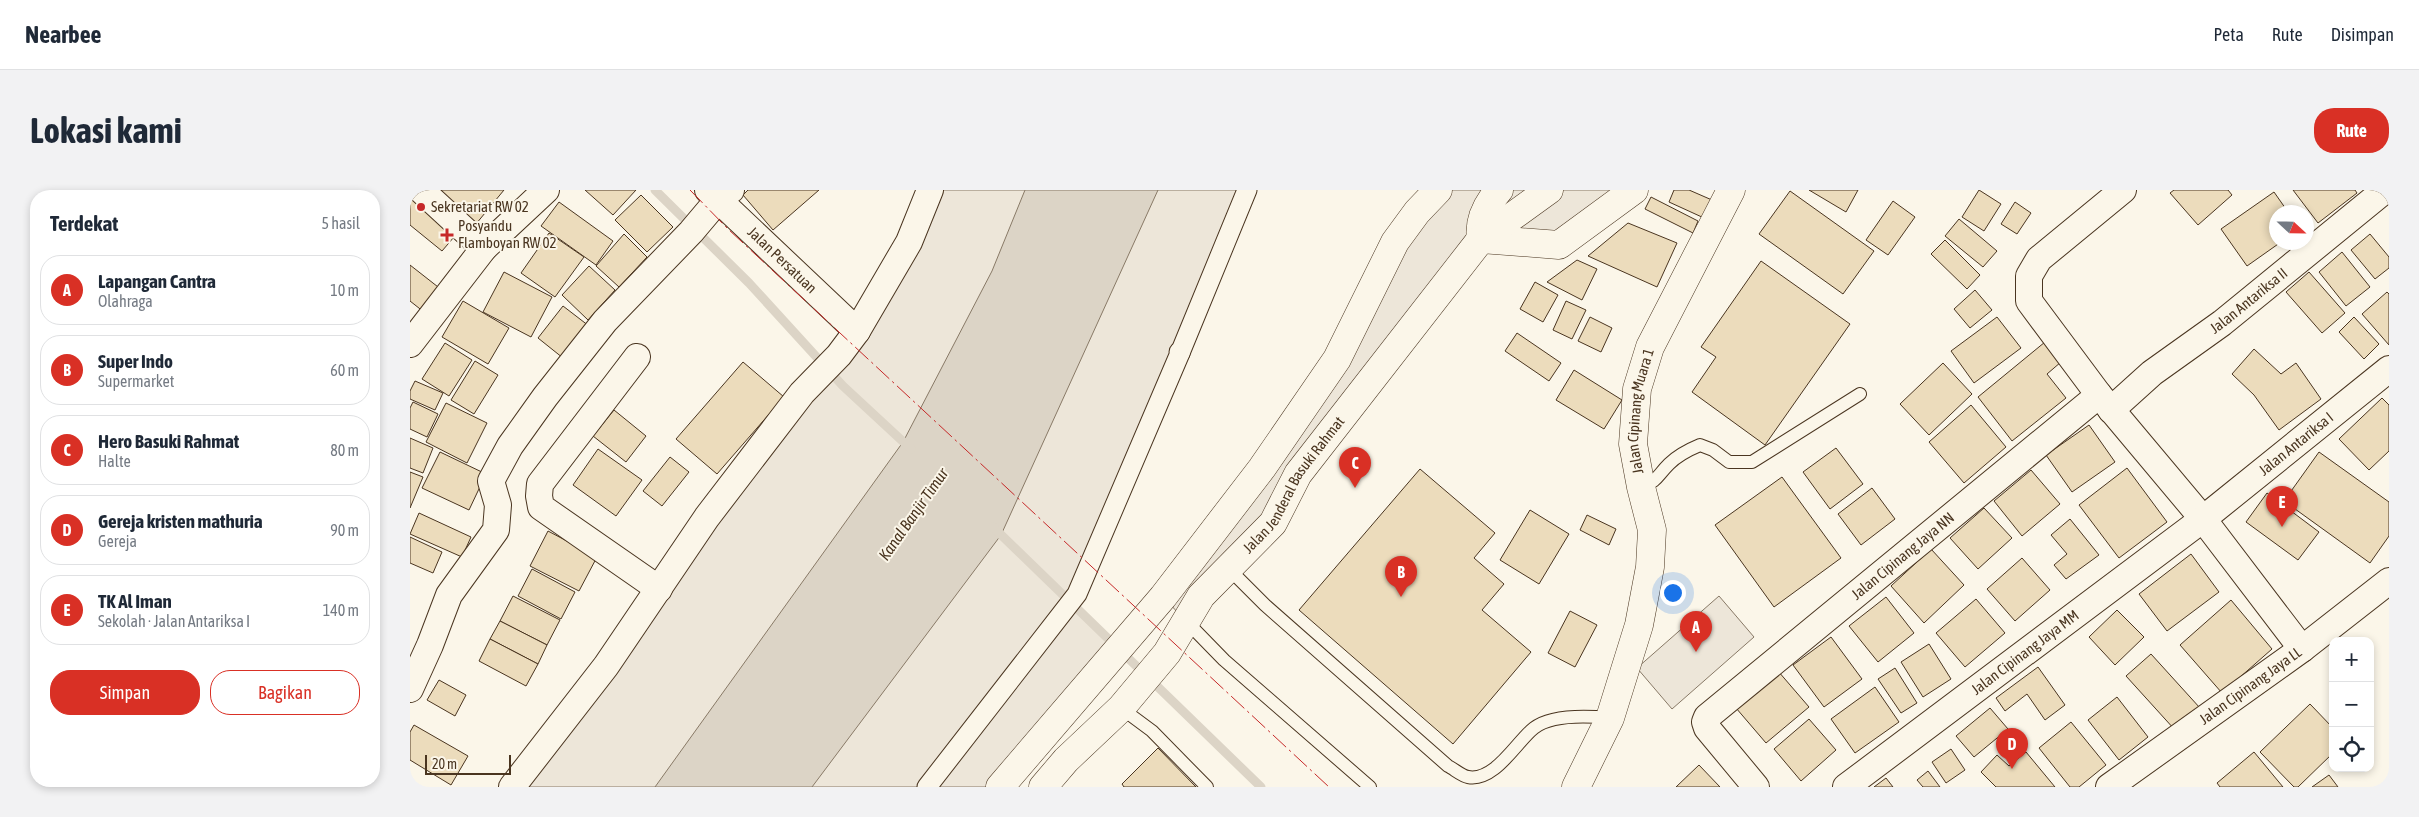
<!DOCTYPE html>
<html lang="id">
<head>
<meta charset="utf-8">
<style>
	:root { --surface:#fff; --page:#f2f2f3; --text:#1f2937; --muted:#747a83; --line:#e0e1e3; --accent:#d93025 }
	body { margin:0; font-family:"Asap Condensed",sans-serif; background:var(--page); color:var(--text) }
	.controls { position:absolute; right:15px; bottom:15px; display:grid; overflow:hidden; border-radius:10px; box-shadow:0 2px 8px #0003 }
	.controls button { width:45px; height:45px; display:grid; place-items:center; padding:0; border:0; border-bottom:1px solid var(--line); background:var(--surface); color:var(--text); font:25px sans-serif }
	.compass { position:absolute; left:1859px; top:15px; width:45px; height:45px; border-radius:50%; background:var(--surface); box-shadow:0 2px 8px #0003; rotate:112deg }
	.scale { position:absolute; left:15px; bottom:12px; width:86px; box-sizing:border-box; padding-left:5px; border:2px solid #4a3520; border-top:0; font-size:14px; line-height:18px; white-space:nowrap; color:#4a3520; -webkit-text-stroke:4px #fbf6e9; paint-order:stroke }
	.you { position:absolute; left:1262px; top:402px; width:18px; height:18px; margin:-12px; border:4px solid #fff; border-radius:50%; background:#1a73e8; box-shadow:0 0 0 8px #1a73e833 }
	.badge { display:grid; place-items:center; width:32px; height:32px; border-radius:50%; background:var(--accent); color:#fff; font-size:16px; font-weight:700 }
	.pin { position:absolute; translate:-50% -41px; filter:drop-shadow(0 1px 2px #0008) }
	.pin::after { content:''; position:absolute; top:26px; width:18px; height:15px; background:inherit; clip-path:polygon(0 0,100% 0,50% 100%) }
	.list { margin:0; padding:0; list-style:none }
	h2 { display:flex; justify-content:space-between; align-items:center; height:65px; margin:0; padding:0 20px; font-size:21px }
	h2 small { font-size:16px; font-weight:400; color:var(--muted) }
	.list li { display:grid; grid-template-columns:32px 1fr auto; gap:15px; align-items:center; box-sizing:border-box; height:70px; margin:0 10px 10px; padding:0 10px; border:1px solid var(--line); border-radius:20px }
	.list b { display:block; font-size:19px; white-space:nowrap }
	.list p { margin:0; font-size:16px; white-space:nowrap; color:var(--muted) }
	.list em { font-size:16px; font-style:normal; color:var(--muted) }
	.actions { display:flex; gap:10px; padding:15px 20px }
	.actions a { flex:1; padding:11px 0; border:1px solid var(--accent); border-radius:20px; text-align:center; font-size:18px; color:var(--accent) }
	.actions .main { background:var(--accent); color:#fff }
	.icon { flex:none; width:28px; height:28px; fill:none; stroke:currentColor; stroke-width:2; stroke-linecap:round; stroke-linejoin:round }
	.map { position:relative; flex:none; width:1979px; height:597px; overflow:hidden; border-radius:20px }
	header { display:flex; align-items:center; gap:30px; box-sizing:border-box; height:70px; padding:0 25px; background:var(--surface); border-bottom:1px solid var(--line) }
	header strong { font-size:24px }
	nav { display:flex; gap:28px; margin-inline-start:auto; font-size:18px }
	.intro { display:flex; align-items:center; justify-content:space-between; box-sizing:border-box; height:120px; padding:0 30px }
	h1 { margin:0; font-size:35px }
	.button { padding:12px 22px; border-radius:20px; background:var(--accent); color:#fff; font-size:18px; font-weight:700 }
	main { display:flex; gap:30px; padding:0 30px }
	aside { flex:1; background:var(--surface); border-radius:20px; box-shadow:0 2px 8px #0003 }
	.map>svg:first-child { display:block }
	.green { fill:#ede6d9; stroke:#887966 }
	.water { fill:#dcd4c6; stroke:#887966 }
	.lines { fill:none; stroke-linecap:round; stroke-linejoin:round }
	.stream { stroke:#dcd4c6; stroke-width:9 }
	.building { fill:#ecdcbc; stroke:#4a3520 }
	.service-casing { stroke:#4a3520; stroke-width:14 }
	.pedestrian-casing { stroke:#4a3520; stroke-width:21 }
	.minor-casing { stroke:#4a3520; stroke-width:28 }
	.tertiary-casing { stroke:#4a3520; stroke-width:29 }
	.primary-casing { stroke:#4a3520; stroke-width:29 }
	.service { stroke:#fbf6e9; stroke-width:12 }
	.pedestrian { stroke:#fbf6e9; stroke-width:19 }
	.minor { stroke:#fbf6e9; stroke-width:26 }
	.tertiary { stroke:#fbf6e9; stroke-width:28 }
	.primary { stroke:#fbf6e9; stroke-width:28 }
	.power { stroke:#c62828; stroke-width:1; stroke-dasharray:18 4 2.5 4; stroke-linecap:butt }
	.poi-dot { fill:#c62828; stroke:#fbf6e9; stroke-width:2 }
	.labels { text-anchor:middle; stroke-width:4; stroke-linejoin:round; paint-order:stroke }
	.poi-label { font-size:15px; fill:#4a3520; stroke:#fbf6e9; text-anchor:start }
	.street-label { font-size:15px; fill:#4a3520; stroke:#fbf6e9 }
	.water-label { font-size:16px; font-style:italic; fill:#4a3520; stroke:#fbf6e9 }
</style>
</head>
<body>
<header>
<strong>Nearbee</strong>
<nav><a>Peta</a><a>Rute</a><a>Disimpan</a></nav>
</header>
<div class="intro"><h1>Lokasi kami</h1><a class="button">Rute</a></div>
<main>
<aside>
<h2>Terdekat<small>5 hasil</small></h2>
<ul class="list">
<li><span class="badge">A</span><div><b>Lapangan Cantra</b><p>Olahraga</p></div><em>10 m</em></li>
<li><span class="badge">B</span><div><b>Super Indo</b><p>Supermarket</p></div><em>60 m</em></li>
<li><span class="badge">C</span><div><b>Hero Basuki Rahmat</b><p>Halte</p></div><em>80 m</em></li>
<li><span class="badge">D</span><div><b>Gereja kristen mathuria</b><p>Gereja</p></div><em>90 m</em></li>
<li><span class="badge">E</span><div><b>TK Al Iman</b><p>Sekolah · Jalan Antariksa I</p></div><em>140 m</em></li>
</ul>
<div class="actions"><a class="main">Simpan</a><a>Bagikan</a></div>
</aside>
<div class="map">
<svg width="1979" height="597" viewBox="0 0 1979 597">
	<rect width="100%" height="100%" fill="#fbf6e9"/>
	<g class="green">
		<polygon points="526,0 837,0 667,404 517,597 102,597 392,203"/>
		<polygon points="1028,0 1224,0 1149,55 1071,49 775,430 753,407"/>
		<polygon points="1309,406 1344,447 1262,519 1227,478"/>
		<polygon points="663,414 709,459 590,597 519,597"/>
	</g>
	<polygon class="water" points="615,0 748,0 591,345 402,597 245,597 493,252 582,81"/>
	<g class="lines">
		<g class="stream">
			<polyline points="245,0 339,93 433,196 501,259"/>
			<polyline points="583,337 851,597"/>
		</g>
	</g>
	<g class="building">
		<polygon points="0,0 50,40 32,61 0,35"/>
		<polygon points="24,0 94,0 61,40"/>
		<polygon points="175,0 226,0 203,25"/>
		<polygon points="338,0 409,0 363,40 333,5"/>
		<polygon points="1264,0 1279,0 1302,10 1294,28 1259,12"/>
		<polygon points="1399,0 1448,0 1436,22"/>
		<polygon points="1569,0 1591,14 1574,41 1552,27"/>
		<polygon points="1764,0 1818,0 1822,5 1788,35 1760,3"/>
		<polygon points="1883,0 1945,0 1947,3 1908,33"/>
		<polygon points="1380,1 1464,61 1433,104 1349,44"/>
		<polygon points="1864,2 1878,22 1866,22 1866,52 1871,52 1837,76 1811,39"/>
		<polygon points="231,5 263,37 237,62 205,30"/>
		<polygon points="1241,7 1288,31 1283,43 1235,19"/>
		<polygon points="1483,11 1505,27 1478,65 1456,50"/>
		<polygon points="149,12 203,51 186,75 131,36"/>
		<polygon points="1605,12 1621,23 1607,44 1591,34"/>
		<polygon points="1549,29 1587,61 1573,77 1535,46"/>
		<polygon points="1218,33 1267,53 1247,97 1178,66"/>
		<polygon points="139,43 174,67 145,107 111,83"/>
		<polygon points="214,44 237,67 209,97 186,76"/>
		<polygon points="1960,44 1979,67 1979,78 1965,89 1941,60"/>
		<polygon points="1535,50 1570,85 1557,99 1521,64"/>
		<polygon points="1932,62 1960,97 1936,116 1909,82"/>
		<polygon points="1167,70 1187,79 1172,110 1137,92"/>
		<polygon points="1351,71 1440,134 1355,255 1282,202 1306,167 1291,157"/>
		<polygon points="0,75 37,104 19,126 0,111"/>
		<polygon points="179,76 205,100 178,130 152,105"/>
		<polygon points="94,82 142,107 121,147 73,122"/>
		<polygon points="1899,82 1935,123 1912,143 1876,102"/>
		<polygon points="1125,92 1148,105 1133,132 1110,119"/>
		<polygon points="1565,100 1582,120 1560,138 1544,119"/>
		<polygon points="1977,102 1979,104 1979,155 1952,124"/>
		<polygon points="53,111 99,138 78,174 32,147"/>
		<polygon points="1156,111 1176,120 1162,149 1143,140"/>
		<polygon points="153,116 179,136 153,168 128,148"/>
		<polygon points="1180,127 1202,138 1191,162 1168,151"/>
		<polygon points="1587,127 1611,158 1564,193 1541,161"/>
		<polygon points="1944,127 1969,154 1954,169 1929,142"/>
		<polygon points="1107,143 1151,173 1139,191 1095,161"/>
		<polygon points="1635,152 1651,172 1637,184 1656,208 1602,251 1568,207"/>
		<polygon points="35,153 62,170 39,206 12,189"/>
		<polygon points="1844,159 1871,184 1886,173 1911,209 1869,240 1844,205 1822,184"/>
		<polygon points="65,171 88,185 64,224 41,210"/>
		<polygon points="333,172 374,207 307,284 266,249"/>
		<polygon points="1533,173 1562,204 1519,245 1490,214"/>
		<polygon points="1164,180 1212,210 1194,239 1146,210"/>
		<polygon points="5,191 33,203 25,220 0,209 0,201"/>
		<polygon points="1972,208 1979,215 1979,261 1959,280 1929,249"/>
		<polygon points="3,212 28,224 17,247 0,239 0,218"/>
		<polygon points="36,213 77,233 57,273 16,252"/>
		<polygon points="1561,215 1596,257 1554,293 1519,252"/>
		<polygon points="204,220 236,246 216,272 183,246"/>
		<polygon points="1679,235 1705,272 1662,302 1636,265"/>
		<polygon points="0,248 23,258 13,283 0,278"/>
		<polygon points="1426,258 1453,294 1420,319 1393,282"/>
		<polygon points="188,259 232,290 206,326 163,295"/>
		<polygon points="30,262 76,284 59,320 12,298"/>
		<polygon points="1909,262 1979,312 1979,346 1960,373 1874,311"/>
		<polygon points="260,267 279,282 252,316 233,301"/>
		<polygon points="1717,278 1757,332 1709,368 1669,315"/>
		<polygon points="1010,279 1085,343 1064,368 1094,394 1072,420 1121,462 1043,554 889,420"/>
		<polygon points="1621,280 1650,314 1612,346 1584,311"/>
		<polygon points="0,282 13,287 0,318"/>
		<polygon points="1372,287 1431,368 1364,417 1305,335"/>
		<polygon points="1462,298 1485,329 1451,355 1428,324"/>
		<polygon points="1857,303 1909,342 1888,370 1836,332"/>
		<polygon points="1574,318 1602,348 1568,379 1540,348"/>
		<polygon points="1120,320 1159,344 1129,394 1090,370"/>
		<polygon points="9,323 61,347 52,367 0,344"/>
		<polygon points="1177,325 1206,339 1199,355 1170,340"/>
		<polygon points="1660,329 1689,365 1656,389 1644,375 1657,364 1641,345"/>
		<polygon points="138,341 187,367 169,401 120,376"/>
		<polygon points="0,347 32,362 23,383 0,373"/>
		<polygon points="1521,359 1554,395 1514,433 1481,396"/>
		<polygon points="1781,364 1809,402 1757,441 1729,404"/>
		<polygon points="1612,368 1640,400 1605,431 1577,399"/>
		<polygon points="122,379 165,402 151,429 108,406"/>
		<polygon points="103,406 150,430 137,455 90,431"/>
		<polygon points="1476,407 1504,443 1468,472 1439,436"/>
		<polygon points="1566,409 1595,443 1555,477 1526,443"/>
		<polygon points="1821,410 1862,459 1812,503 1770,455"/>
		<polygon points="1707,420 1734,447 1705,475 1679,447"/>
		<polygon points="1160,421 1187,435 1165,477 1138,463"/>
		<polygon points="90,431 137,455 128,474 80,449"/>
		<polygon points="1421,447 1452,489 1414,517 1383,475"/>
		<polygon points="80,449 128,474 116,496 69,471"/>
		<polygon points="1519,454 1541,489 1513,507 1491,472"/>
		<polygon points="1741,464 1790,518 1765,540 1716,486"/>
		<polygon points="1628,477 1655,515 1635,530 1617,504 1595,521 1586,508"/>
		<polygon points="1485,478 1507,513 1491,523 1468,489"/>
		<polygon points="1368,481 1399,517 1356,553 1326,518"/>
		<polygon points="29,490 56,505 45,526 17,510"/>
		<polygon points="1465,497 1489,532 1445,563 1421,529"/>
		<polygon points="1707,507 1738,547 1709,570 1678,530"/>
		<polygon points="1900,514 1923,538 1923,563 1888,597 1884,597 1850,562"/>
		<polygon points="1580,518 1598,539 1564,567 1546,546"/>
		<polygon points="1399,529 1426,560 1391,591 1364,559"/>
		<polygon points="1661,532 1696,575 1669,597 1660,597 1629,558"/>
		<polygon points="4,535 58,566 41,595 0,570 0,542"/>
		<polygon points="748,558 786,597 714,597 712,594"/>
		<polygon points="1541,559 1555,580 1536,593 1522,572"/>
		<polygon points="1616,562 1645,597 1586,597 1571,582 1587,565 1599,576"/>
		<polygon points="1844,562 1873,597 1810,597 1807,593"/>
		<polygon points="1289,575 1310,597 1266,597"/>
		<polygon points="1518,581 1530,597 1513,597 1507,590"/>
		<polygon points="1919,585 1928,597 1902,597"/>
		<polygon points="1476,588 1483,597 1464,597"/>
	</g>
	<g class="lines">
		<defs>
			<g id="service">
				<path d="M1231,297C1249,290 1246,287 1259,274C1268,265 1278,260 1290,255L1303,260L1319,272H1342L1450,204"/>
				<path d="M819,379L855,415L1038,576C1044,579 1052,586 1058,587C1085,592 1107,551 1124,538C1142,524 1179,526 1200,528"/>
				<polyline points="775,430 814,470 960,597"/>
				<polyline points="711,518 742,541 797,597"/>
			</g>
			<g id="pedestrian">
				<polyline points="770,163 837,0"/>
				<polyline points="517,597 667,404 770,163 769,162"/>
			</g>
			<g id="minor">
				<polyline points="11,0 74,58"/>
				<path id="s1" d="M298,0L447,141"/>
				<polyline points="1713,0 1629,69 1619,86 1619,111 1689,205 1793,329 1892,459"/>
				<polyline points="0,154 74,58 136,0"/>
				<polyline points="227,167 130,294 129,306 131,317 249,399"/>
				<path id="s2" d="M1701,220L1742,183L1812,133L1975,0"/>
				<polyline points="0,499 20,455 39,405 86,340 88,315 81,291 100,256 135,207 195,131 281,42 308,10 321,0"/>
				<polyline points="102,597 196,476 297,327 392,203 429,165 447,141 499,52 520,0"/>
				<path id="s3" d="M1346,597L1297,538L1295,532L1297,527L1689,205"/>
				<path id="s4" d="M1436,597L1793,329L1979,179"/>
				<path id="s5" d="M1699,597L1892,459L1979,391"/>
			</g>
			<g id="tertiary">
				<path id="s6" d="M1166,597L1200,528L1229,435L1240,377L1242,340L1231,297L1223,254L1227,199L1240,157L1321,0"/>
			</g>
			<g id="primary">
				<polyline points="1071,49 1149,55 1224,0"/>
				<path d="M1071,49C1068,30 1077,14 1089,0"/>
				<polyline points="590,597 753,407 852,278 927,169 985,52 1007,22 1028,0"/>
				<path id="s7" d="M633,597L656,570L711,518L757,463L791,406L863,333L888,284L1071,49L1139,0"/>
			</g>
		</defs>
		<use href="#service" class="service-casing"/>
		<use href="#pedestrian" class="pedestrian-casing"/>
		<use href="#minor" class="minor-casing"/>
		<use href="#tertiary" class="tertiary-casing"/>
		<use href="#primary" class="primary-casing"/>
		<use href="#service" class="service"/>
		<use href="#pedestrian" class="pedestrian"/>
		<use href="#minor" class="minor"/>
		<use href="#tertiary" class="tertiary"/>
		<use href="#primary" class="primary"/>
		<polyline class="power" points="280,0 318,39 919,597"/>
	</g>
	<g class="poi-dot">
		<circle cx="11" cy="17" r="5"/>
		<path d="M34.5 37.5h5v5h5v5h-5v5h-5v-5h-5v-5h5z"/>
	</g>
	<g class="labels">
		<g class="poi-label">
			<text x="21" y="22">Sekretariat RW 02</text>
			<text x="48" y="41">Posyandu<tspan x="48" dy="17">Flamboyan RW 02</tspan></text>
		</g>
		<g class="street-label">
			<text dy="5" stroke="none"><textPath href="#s1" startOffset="102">Jalan Persatuan</textPath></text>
			<text dy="5" stroke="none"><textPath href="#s2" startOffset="176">Jalan Antariksa II</textPath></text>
			<text dy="5" stroke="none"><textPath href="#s6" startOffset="392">Jalan Cipinang Muara 1</textPath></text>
			<text dy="5" stroke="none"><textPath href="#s4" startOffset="566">Jalan Antariksa I</textPath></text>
			<text dy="5" stroke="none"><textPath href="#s7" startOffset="395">Jalan Jenderal Basuki Rahmat</textPath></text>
			<text dy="5" stroke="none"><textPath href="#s3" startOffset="342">Jalan Cipinang Jaya NN</textPath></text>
			<text dy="5" stroke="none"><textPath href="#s4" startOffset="224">Jalan Cipinang Jaya MM</textPath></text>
			<text dy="5" stroke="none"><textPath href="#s5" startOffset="174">Jalan Cipinang Jaya LL</textPath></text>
		</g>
		<g class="water-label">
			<text transform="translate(503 324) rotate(-55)" y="6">Kanal Banjir Timur</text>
		</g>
	</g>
</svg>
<div class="controls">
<button>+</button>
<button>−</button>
<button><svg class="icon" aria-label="locate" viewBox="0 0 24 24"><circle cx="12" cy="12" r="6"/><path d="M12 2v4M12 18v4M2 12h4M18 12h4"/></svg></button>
</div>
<svg class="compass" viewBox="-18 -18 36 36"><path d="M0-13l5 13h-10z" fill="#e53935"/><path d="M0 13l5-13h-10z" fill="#747a83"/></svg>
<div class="scale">20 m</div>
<div class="you"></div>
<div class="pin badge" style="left:1286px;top:462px">A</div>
<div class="pin badge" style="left:991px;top:407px">B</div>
<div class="pin badge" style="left:945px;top:298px">C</div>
<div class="pin badge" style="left:1602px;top:579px">D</div>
<div class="pin badge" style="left:1872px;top:337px">E</div>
</div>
</main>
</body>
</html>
